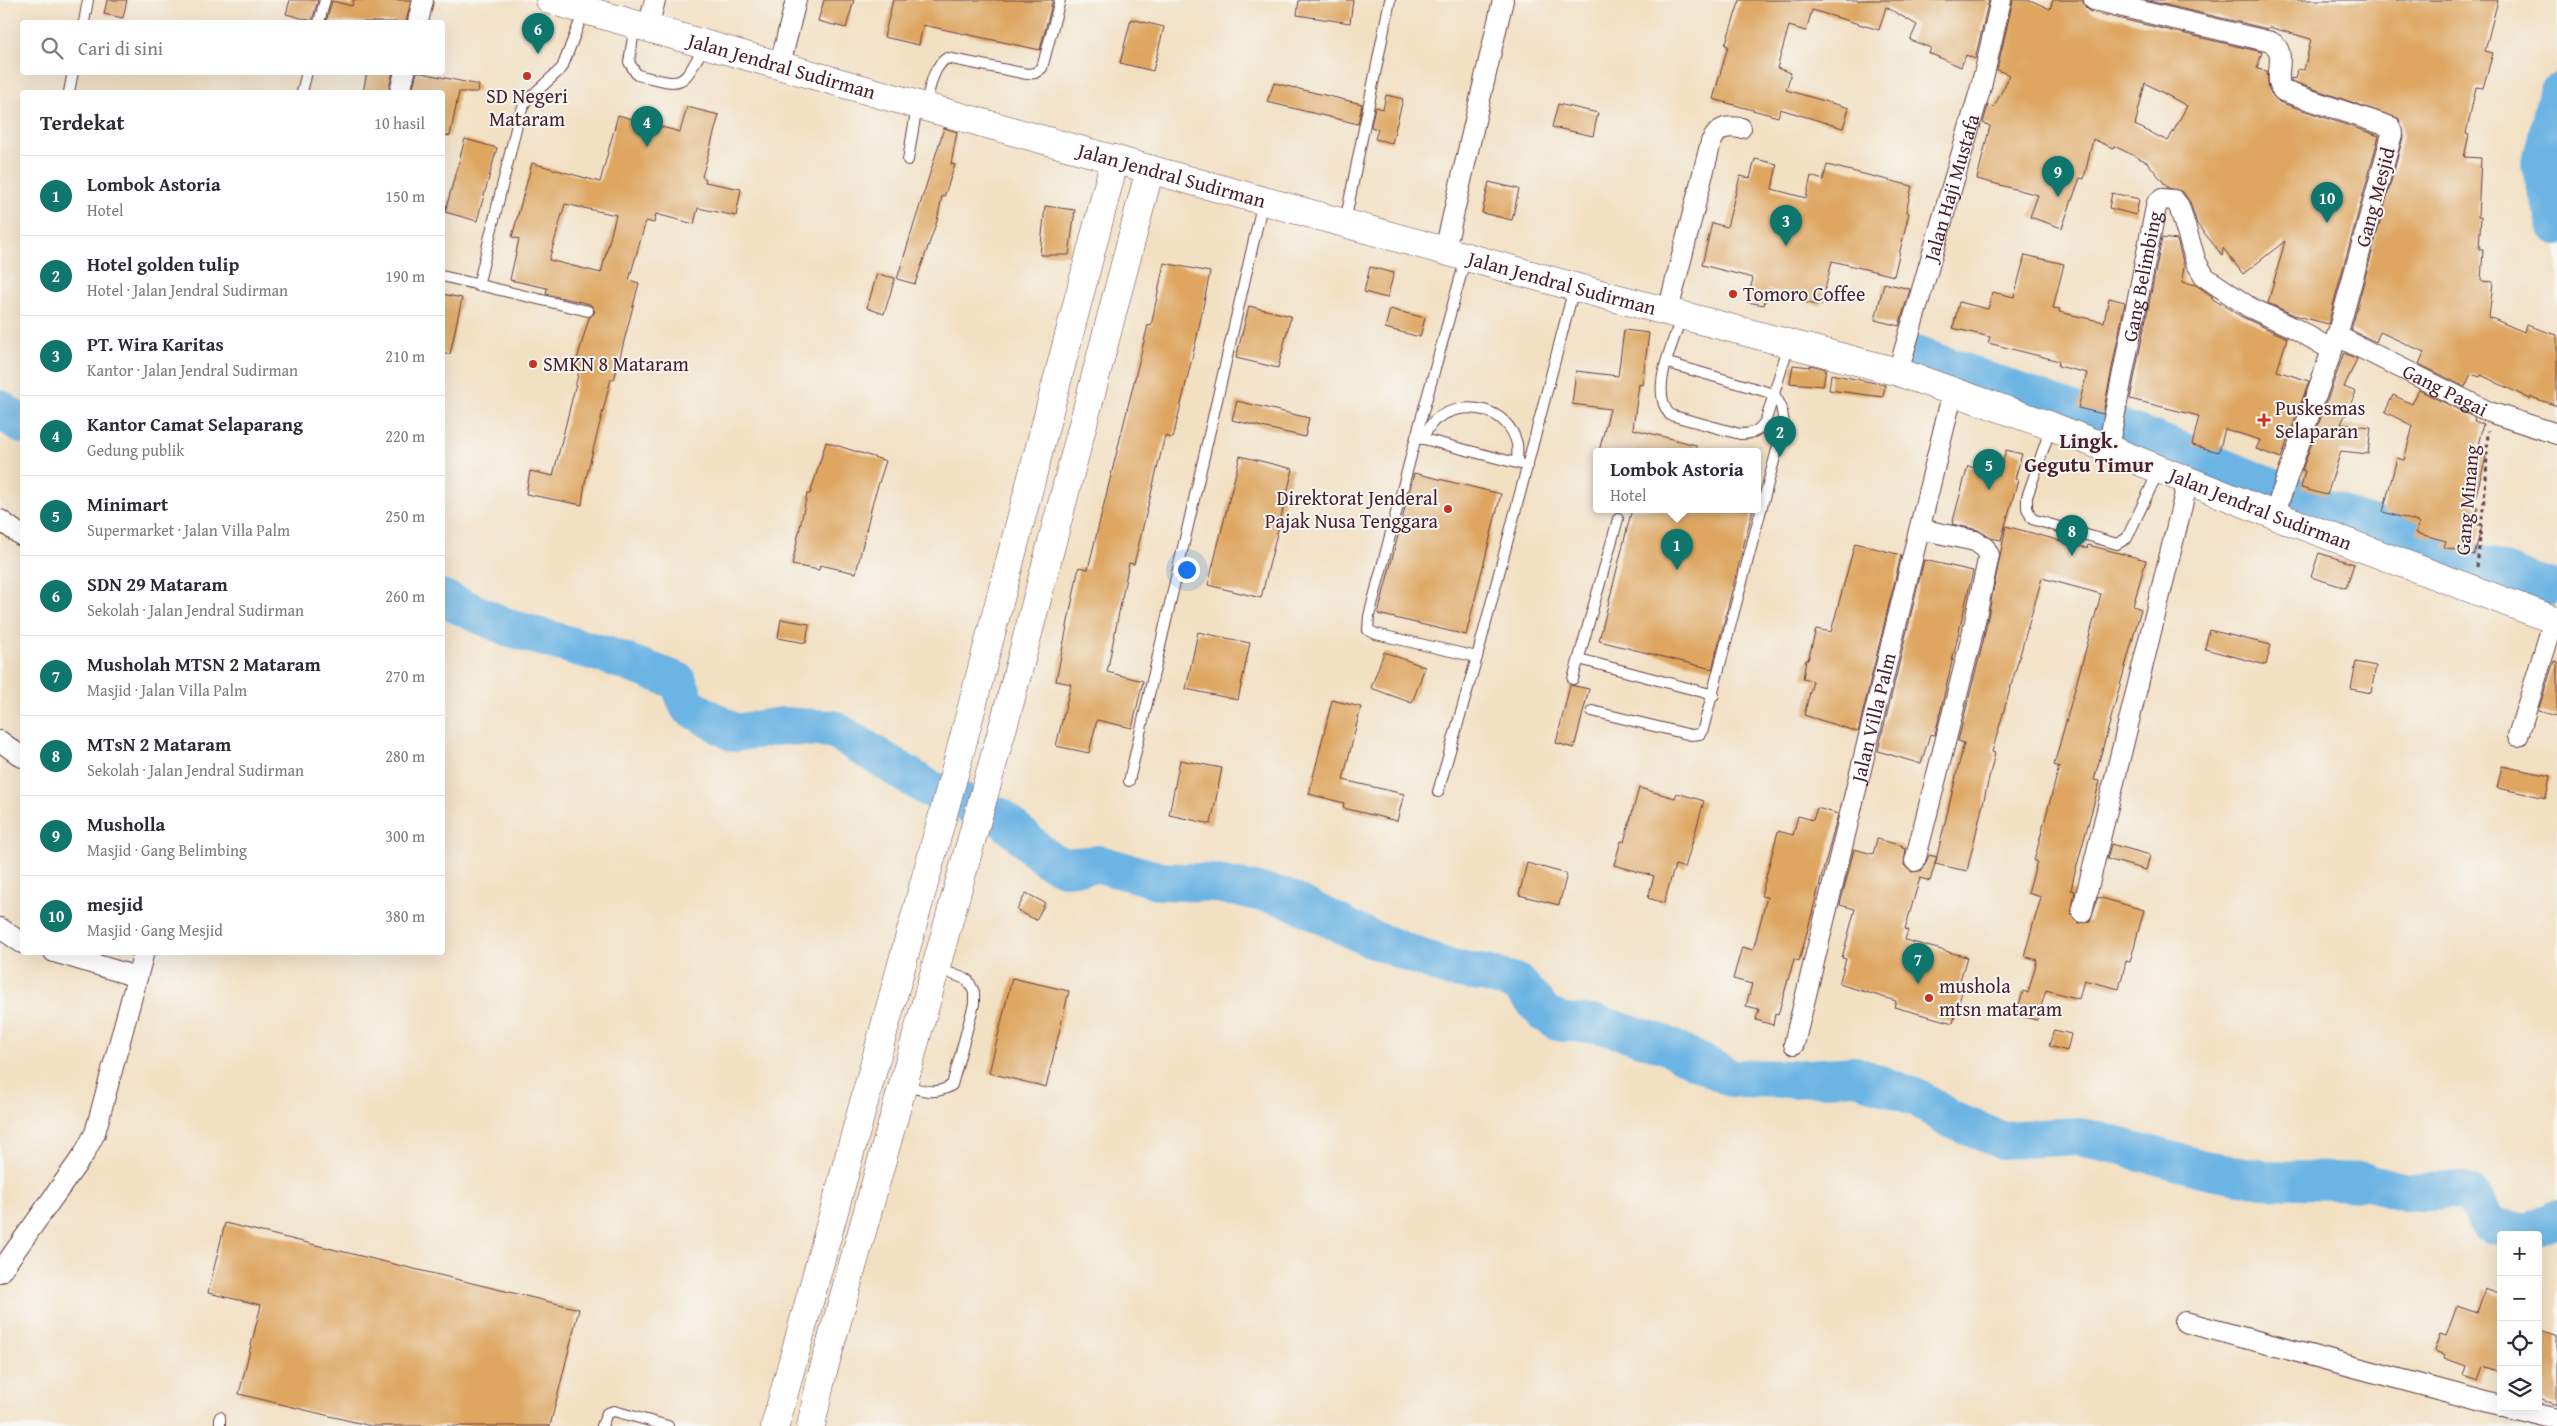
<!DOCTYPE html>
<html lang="id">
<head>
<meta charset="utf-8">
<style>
	:root { --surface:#fff; --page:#f7f7f7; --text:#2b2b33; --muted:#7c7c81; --line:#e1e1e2; --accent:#0f766e }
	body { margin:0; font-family:"Gentium Book Plus",serif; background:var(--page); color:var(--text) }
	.controls { position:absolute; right:15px; bottom:15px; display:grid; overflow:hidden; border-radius:5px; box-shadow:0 5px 20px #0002 }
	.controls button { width:45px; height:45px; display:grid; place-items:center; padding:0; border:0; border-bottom:1px solid var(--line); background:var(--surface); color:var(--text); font:25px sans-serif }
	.you { position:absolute; left:1186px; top:569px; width:18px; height:18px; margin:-12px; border:4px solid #fff; border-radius:50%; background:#1a73e8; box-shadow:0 0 0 8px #1a73e833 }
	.badge { display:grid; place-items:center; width:32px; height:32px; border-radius:50%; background:var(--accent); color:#fff; font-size:16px; font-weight:700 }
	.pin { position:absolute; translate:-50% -41px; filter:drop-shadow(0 1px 2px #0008) }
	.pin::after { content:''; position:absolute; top:26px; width:18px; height:15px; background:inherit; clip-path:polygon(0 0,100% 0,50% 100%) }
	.popup { position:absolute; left:1593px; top:448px; width:168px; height:65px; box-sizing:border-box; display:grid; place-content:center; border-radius:5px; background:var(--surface); filter:drop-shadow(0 1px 4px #0005); font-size:16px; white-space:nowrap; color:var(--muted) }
	.popup b { font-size:19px; color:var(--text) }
	.popup::after { content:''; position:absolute; left:50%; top:100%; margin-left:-10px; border:10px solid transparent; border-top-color:var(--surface) }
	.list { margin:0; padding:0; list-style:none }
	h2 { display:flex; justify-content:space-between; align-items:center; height:65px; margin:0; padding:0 20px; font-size:21px }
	h2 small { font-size:16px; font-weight:400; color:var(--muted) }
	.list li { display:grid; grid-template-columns:32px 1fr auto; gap:15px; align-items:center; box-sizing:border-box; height:80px; padding:0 20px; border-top:1px solid var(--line) }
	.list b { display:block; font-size:19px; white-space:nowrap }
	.list p { margin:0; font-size:16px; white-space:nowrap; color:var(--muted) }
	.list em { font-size:16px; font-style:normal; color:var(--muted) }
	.icon { flex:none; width:28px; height:28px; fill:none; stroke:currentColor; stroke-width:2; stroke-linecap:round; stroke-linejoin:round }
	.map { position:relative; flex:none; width:2557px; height:1426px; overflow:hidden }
	.search { position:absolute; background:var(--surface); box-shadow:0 5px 20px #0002; left:20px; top:20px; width:425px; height:55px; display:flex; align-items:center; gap:12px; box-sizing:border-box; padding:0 18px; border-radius:5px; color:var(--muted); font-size:19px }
	.panel { position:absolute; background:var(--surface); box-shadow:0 5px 20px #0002; left:20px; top:90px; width:425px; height:865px; border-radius:5px }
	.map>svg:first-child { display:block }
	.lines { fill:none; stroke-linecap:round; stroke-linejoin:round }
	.river { stroke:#6cb4e3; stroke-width:38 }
	.building { fill:#dea661; fill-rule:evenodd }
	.service-casing { stroke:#633c42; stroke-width:12 }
	.minor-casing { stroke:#633c42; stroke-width:22 }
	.secondary-casing { stroke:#633c42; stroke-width:29 }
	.trunk-casing { stroke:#633c42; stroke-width:29 }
	.path { stroke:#633c42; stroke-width:3; stroke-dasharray:4 4; stroke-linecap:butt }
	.service { stroke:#fff; stroke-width:10 }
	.minor { stroke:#fff; stroke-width:20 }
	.secondary { stroke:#fff; stroke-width:28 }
	.trunk { stroke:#fff; stroke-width:28 }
	.poi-dot { fill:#c8321e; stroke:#f6f6f2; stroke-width:2 }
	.labels { text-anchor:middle; stroke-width:4; stroke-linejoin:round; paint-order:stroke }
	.street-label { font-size:20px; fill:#4a1f2b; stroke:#f6f6f2 }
	.poi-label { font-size:20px; fill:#4a1f2b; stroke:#f6f6f2; text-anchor:start }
	.neighbourhood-label { font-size:21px; font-weight:bold; fill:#4a1f2b; stroke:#f6f6f2 }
</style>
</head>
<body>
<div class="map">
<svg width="2557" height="1426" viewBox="0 0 2557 1426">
	<rect width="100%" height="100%" fill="#f6f6f2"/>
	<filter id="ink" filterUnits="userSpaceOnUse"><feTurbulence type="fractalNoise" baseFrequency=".02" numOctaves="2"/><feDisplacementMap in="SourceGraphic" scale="10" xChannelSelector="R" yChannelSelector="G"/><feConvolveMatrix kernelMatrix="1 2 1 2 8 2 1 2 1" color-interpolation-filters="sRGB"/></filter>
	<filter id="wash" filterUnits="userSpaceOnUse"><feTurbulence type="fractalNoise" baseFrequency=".0096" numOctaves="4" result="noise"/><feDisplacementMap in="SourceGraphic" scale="20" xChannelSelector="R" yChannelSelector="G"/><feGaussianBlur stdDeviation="1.12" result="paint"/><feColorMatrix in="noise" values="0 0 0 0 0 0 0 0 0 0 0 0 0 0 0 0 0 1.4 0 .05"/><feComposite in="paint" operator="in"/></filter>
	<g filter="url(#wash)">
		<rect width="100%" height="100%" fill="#f2e0c3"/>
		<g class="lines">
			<g class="river">
				<polyline points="2557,93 2540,166 2557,226"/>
				<polyline points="1913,354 2156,441 2350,518 2546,587"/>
				<polyline points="0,409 22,425"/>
				<polyline points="442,598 509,628 609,656 678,681 688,706 734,733 782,726 833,729 930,789 1001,817 1047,859 1064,867 1099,864 1161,881 1212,883 1285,897 1369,938 1451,969 1487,974 1518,983 1545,1014 1562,1023 1598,1024 1664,1044 1731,1078 1793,1079 1855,1075 1918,1098 1950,1119 2001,1140 2080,1136 2205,1169 2262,1179 2368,1182 2406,1192 2452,1190 2471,1194 2489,1225 2525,1233 2557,1218"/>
			</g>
		</g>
		<g id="blocks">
			<g class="building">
				<polygon points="107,0 127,0 123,18 104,14"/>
				<polygon points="290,0 318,0 312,21 286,14"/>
				<polygon points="353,0 411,0 406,22 326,22 332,1 352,6"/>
				<polygon points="824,0 854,0 846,28 818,21"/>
				<polygon points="893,0 1053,0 1040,50 923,25 919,45 884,37"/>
				<polygon points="1299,0 1353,0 1350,23 1297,15"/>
				<polygon points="1740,0 1989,0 1975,59 1966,55 1961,67 1929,53 1931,48 1910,40 1917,25 1886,7 1879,30 1812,10 1806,31 1789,26 1777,68 1791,73 1786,90 1849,108 1843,128 1780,109 1778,117 1713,99 1728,46 1725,45"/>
				<path d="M2013,0H2030L2050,9L2053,0H2082L2086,8L2091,12L2262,52L2257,69L2267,71L2269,91L2279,102L2379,136L2328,324L2294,315L2268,303L2285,241L2243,274L2223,248L2222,255L2197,224L2190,202L2183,192L2168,188L2147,162L2114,146L2113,148L2093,139L2084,179L2080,178L2062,228L2030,217L2038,195L1977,179L1990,126L1983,123L1988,105L1994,107L2010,75L1997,70ZM2145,83L2187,106L2168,141L2135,125Z"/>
				<polygon points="2145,0 2498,0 2485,51 2493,53 2483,88 2476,87 2466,134 2469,135 2464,157 2481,158 2478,217 2481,217 2479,249 2483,249 2481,281 2493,282 2489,317 2524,332 2526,325 2557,335 2557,406 2531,397 2530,399 2481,375 2480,377 2471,374 2465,387 2419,364 2424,352 2380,332 2376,342 2351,330 2403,137 2400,119 2291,81 2291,78 2296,79 2298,69 2304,70 2311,39 2269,27 2268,29"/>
				<polygon points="1131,19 1164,27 1153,71 1120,63"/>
				<polygon points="367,72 393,72 388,92 363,92"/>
				<polygon points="417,72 479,85 478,92 459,92 450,136 442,135 442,92 412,92"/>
				<polygon points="1274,83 1362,104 1358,124 1267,102"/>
				<polygon points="1386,95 1403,99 1392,143 1375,139 1378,129 1371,127 1375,107 1383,109"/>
				<polygon points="1558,104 1598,113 1593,136 1552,127"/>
				<path d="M687,107L719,115L702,177L706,179L705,182L741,189L736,216L698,208L694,224L656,214L654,223L646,221L629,280L639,283L614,380L611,379L585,482L582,505L526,494L530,471L553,476L579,371L574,370L589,318L595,312L590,304L546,294L547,288L510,280L519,239L512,237L532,163L600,182L618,115L680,132ZM565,204L616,215L601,273L549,260Z"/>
				<polygon points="944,128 957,132 951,164 955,165 944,197 942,196 937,221 915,284 897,279"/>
				<polygon points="465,139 497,148 477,221 445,212"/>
				<polygon points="1755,159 1777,164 1772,189 1806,198 1811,176 1823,180 1827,165 1912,186 1906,212 1909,213 1894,276 1832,261 1821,306 1804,302 1805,298 1768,289 1764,305 1747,302 1753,278 1702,265 1712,223 1727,227 1740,176 1750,178"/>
				<polygon points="1489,182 1519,189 1512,220 1482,213"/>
				<polygon points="2112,193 2139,199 2136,215 2109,208"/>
				<polygon points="1045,206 1075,210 1069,255 1040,255"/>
				<polygon points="2162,238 2177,240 2184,265 2182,282 2196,285 2213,297 2211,298 2242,317 2287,338 2277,371 2309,381 2281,458 2256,449 2260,440 2225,429 2219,452 2192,445 2199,416 2130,399"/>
				<polygon points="2025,255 2064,264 2053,308 2060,309 2059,312 2104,322 2109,298 2125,302 2103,414 2078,408 2087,373 2058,366 2059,361 1988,343 1990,337 1953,328 1959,302 1988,309 1992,292 2014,297"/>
				<polygon points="1164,263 1210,272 1197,337 1173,438 1165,436 1134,564 1129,563 1107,672 1143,681 1132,728 1097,720 1089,753 1056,746 1071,684 1056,681 1079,567 1088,569 1148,325 1151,326"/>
				<polygon points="1370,267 1394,273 1387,298 1364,292"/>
				<polygon points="877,274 895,278 884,314 867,308"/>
				<polygon points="1884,283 1910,289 1899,326 1875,320"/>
				<polygon points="442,294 462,298 450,354 442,354"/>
				<polygon points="1249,306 1291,316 1278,368 1236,358"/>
				<polygon points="1390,309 1425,318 1420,337 1385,328"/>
				<polygon points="1624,330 1649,333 1642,385 1639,384 1633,429 1696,445 1696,451 1599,451 1610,409 1572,404 1576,371 1618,376"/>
				<polygon points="2344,353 2357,359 2344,387 2356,392 2341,424 2371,427 2368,454 2341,451 2327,495 2301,488 2305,471 2302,470"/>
				<polygon points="1793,365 1810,367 1810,365 1826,369 1823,386 1790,383"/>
				<polygon points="1831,374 1885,385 1883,397 1829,390"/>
				<polygon points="2419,390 2475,418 2474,421 2483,424 2476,454 2486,457 2473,506 2478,507 2474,523 2482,526 2474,555 2444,547 2446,541 2416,533 2419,522 2383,512 2397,458 2404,460 2413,426 2385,412 2393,395 2412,404"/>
				<polygon points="1237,401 1309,418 1305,437 1232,420"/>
				<polygon points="826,442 886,461 873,501 856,573 820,565 819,570 792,565 807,494 810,494"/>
				<polygon points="2006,450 2022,454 2015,479 2018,480 2001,540 1991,538 1978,530 1952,524 1968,466 1999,475"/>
				<polygon points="1240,456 1293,469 1261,598 1208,585"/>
				<polygon points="1414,473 1501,494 1466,635 1378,614"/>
				<polygon points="1632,509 1753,509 1712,669 1599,641"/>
				<polygon points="2006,526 2087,548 2088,545 2146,560 2133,606 2141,609 2094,780 2100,781 2074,876 2071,890 2075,891 2071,915 2079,923 2090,921 2098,897 2144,910 2130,962 2126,961 2119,989 2084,980 2079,999 2046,990 2037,1020 2016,1015 2023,991 2028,993 2037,960 2024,956 2041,897 2028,893 2037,861 2034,861 2059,767 2054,765 2101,594 2042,578 1992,752 1995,753 1967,871 1935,864 1964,743 1958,741 1983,642"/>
				<polygon points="1855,543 1901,555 1858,732 1804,715 1813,681 1803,679 1806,660 1808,660 1816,629 1831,632"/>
				<polygon points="2319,553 2354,564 2346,588 2311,577"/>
				<polygon points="1924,560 1973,571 1935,735 1930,734 1921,764 1878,751"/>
				<polygon points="781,619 809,624 806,643 778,638"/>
				<polygon points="2209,630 2271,645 2266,665 2205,649"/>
				<polygon points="1198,632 1250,643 1238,700 1186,689"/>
				<polygon points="1384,652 1425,667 1412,703 1371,688"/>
				<polygon points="2554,661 2557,662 2557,716 2538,711"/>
				<polygon points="2356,662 2376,666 2371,693 2351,689"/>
				<polygon points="1570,685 1589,689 1574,748 1556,743"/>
				<polygon points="1332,700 1361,707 1343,780 1404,794 1397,821 1343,808 1344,803 1309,794"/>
				<polygon points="1180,760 1222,768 1211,824 1169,815"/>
				<polygon points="2502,766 2550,776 2546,798 2497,788"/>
				<polygon points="1639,788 1675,798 1677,793 1704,801 1685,868 1675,865 1664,903 1648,898 1654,876 1614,865 1621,841 1624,842"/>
				<polygon points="1817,808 1838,814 1805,940 1799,961 1794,959 1778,1015 1775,1014 1773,1025 1756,1020 1759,1009 1746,1006 1752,984 1733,979 1742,947 1753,950 1767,897 1761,896 1778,831 1793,835 1798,816 1813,820"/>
				<polygon points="1877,839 1903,846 1902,848 1906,849 1904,865 1912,872 1923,870 1929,855 1937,857 1930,881 1920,878 1905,929 1908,930 1905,940 1967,957 1958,987 1963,988 1953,1023 1894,1007 1896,1001 1839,984 1846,959 1842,958 1855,909 1840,905 1854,849 1873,854"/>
				<polygon points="2111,844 2150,855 2146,870 2107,859"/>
				<polygon points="1527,863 1567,874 1559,905 1519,895"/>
				<polygon points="1026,893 1045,903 1036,920 1017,910"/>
				<polygon points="1012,978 1069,991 1046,1087 989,1073"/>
				<polygon points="2054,1030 2071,1034 2067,1051 2049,1046"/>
				<polygon points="225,1223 579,1309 550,1426 371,1426 239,1394 261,1305 208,1293"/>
				<polygon points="2485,1289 2501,1295 2501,1373 2483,1367 2478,1381 2463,1376 2466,1366 2444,1358 2445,1355 2434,1351 2440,1334 2446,1336 2457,1306 2477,1313"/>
				<polygon points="2538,1329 2557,1335 2557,1405 2538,1399"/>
			</g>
		</g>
	</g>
	<g filter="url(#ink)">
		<use href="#blocks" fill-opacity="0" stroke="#633c42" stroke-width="1"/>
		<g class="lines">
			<defs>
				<g id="service">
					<polyline points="84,22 88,0"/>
					<polyline points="319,22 325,0"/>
					<path d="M635,25L629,62L637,75C686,86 680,89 705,45"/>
					<polyline points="69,92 73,72"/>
					<polyline points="302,92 307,72"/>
					<path d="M925,106C930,90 932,67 947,58L1027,74L1035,73L1042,68L1060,0"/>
					<polyline points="908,160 917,106"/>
					<polyline points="1345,222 1390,0"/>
					<polyline points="1466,257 1416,437 1528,466"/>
					<polyline points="442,276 588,311"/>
					<polyline points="478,286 519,116 526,101 562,68 584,11"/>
					<path d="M1681,317C1673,345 1649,391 1670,415L1740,434C1753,434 1759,431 1766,420L1789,344"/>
					<polyline points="2051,427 2027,497 2027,508 2032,519 2117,544 2127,538 2159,470"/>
					<polyline points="1416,437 1369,616 1368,630 1376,634 1477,657 1574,288"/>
					<path d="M1422,439C1426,433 1430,424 1435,420C1463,398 1508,407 1517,444C1518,450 1517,457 1517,463"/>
					<polyline points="1579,659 1714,695"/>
					<polyline points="1573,679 1618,519"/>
					<polyline points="1592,711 1691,735 1700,734 1703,729 1784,423 1781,406 1774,394 1668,363"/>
					<polyline points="1129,781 1263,201"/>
					<polyline points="1438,792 1477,657"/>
					<path d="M905,1086C922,1090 936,1096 952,1085L974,1004V992L968,980L937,968"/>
					<polyline points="220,1417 220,1426"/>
					<polyline points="602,1426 607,1413 614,1411 668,1426"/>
				</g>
				<g id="minor">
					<path d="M2094,0L2271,42C2290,53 2271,77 2283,91L2391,127L2392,134L2337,336L2274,515"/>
					<polyline points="418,22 423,0"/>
					<polyline points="648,28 655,0"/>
					<polyline points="780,65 796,0"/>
					<polyline points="400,92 405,72"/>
					<polyline points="1445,250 1503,0"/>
					<path d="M1668,311L1711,142C1719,127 1725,126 1741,128"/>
					<path id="s1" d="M2337,336L2489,412L2557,434"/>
					<path id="s2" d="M1898,372L1981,87L2001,0"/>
					<path id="s3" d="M2108,448L2155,212L2157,203L2162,199L2174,200L2179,206L2196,262L2205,277L2249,307L2294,328L2332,350"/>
					<polyline points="0,520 22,536"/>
					<polyline points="2518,736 2554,620"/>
					<polyline points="0,741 22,757"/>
					<polyline points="1915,861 1971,640 1989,555 1985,548 1975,541 1920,529"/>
					<polyline points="2082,912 2188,481"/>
					<polyline points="0,928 22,943"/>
					<polyline points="54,952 137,977"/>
					<path id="s4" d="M1794,1044L1953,391"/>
					<polyline points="0,1272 84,1154 95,1133 144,952"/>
					<polyline points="2185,1322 2501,1406"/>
					<polyline points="2507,1407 2557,1419"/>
				</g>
				<g id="secondary">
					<polyline points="775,1426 958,760 1115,159"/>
					<polyline points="811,1426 822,1375 1011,698 1150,169"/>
				</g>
				<g id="trunk">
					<path id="s5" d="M550,0L918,105L1593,292L1898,372L2051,426L2274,515L2557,621"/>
				</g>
			</defs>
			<use href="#service" class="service-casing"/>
			<use href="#minor" class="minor-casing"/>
			<use href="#secondary" class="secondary-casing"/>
			<use href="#trunk" class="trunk-casing"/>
			<polyline class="path" points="2477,567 2486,479 2488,431"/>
			<use href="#service" class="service"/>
			<use href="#minor" class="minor"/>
			<use href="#secondary" class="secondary"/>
			<use href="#trunk" class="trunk"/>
		</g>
	</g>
	<g class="poi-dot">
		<circle cx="527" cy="76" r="5"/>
		<circle cx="1733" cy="294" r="5"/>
		<circle cx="533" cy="364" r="5"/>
		<path d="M2261.5 412.5h5v5h5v5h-5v5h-5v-5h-5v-5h5z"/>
		<circle cx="1448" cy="509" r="5"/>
		<circle cx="1929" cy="998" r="5"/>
	</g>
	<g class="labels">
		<g class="street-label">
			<text dy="7" stroke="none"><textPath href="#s5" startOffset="241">Jalan Jendral Sudirman</textPath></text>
			<text dy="7" stroke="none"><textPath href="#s5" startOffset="646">Jalan Jendral Sudirman</textPath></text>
			<text dy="7" stroke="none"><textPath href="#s2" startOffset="192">Jalan Haji Mustafa</textPath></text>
			<text transform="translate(2375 197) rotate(-75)" y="7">Gang Mesjid</text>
			<text dy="7" stroke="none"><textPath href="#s3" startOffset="175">Gang Belimbing</textPath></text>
			<text dy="7" stroke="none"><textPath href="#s5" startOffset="1051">Jalan Jendral Sudirman</textPath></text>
			<text dy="7" stroke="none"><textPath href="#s1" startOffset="121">Gang Pagai</textPath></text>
			<text transform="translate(2467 500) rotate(-85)" y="7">Gang Minang</text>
			<text dy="7" stroke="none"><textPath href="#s5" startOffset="1786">Jalan Jendral Sudirman</textPath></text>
			<text dy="7" stroke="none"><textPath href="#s4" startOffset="336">Jalan Villa Palm</textPath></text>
		</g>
		<g class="poi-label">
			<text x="527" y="103" text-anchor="middle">SD Negeri<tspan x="527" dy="23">Mataram</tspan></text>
			<text x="1743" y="301">Tomoro Coffee</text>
			<text x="543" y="371">SMKN 8 Mataram</text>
			<text x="2275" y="415">Puskesmas<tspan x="2275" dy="23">Selaparan</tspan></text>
			<text x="1438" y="505" text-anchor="end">Direktorat Jenderal<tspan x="1438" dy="23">Pajak Nusa Tenggara</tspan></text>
			<text x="1939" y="993">mushola<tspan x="1939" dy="23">mtsn mataram</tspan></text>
		</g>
		<g class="neighbourhood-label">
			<text x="2089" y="448">Lingk.<tspan x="2089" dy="24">Gegutu Timur</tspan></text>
		</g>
	</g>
</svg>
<div class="controls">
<button>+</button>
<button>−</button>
<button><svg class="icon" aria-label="locate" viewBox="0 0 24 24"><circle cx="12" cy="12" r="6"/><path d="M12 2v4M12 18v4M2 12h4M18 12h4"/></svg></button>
<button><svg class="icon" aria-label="layers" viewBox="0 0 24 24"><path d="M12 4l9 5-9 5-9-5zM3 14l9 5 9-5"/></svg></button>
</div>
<div class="you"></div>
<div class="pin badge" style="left:1677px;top:570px">1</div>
<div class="popup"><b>Lombok Astoria</b>Hotel</div>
<div class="pin badge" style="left:1780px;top:457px">2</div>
<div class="pin badge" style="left:1786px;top:246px">3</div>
<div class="pin badge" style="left:647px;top:147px">4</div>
<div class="pin badge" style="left:1989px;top:490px">5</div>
<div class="pin badge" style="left:538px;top:54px">6</div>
<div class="pin badge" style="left:1918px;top:984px">7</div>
<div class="pin badge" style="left:2072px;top:556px">8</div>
<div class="pin badge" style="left:2058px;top:197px">9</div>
<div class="pin badge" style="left:2327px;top:223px">10</div>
<div class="search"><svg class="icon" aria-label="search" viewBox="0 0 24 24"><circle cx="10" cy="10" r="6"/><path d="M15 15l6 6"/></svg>Cari di sini</div>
<section class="panel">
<h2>Terdekat<small>10 hasil</small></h2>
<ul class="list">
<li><span class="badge">1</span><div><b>Lombok Astoria</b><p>Hotel</p></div><em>150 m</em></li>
<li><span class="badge">2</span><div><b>Hotel golden tulip</b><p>Hotel · Jalan Jendral Sudirman</p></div><em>190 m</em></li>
<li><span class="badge">3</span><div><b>PT. Wira Karitas</b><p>Kantor · Jalan Jendral Sudirman</p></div><em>210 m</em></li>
<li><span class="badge">4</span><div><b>Kantor Camat Selaparang</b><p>Gedung publik</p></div><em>220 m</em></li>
<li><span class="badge">5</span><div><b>Minimart</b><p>Supermarket · Jalan Villa Palm</p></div><em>250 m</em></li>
<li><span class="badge">6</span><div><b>SDN 29 Mataram</b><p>Sekolah · Jalan Jendral Sudirman</p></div><em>260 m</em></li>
<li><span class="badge">7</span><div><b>Musholah MTSN 2 Mataram</b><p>Masjid · Jalan Villa Palm</p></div><em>270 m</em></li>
<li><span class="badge">8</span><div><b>MTsN 2 Mataram</b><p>Sekolah · Jalan Jendral Sudirman</p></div><em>280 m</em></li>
<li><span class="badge">9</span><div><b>Musholla</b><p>Masjid · Gang Belimbing</p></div><em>300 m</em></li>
<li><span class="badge">10</span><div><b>mesjid</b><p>Masjid · Gang Mesjid</p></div><em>380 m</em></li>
</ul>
</section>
</div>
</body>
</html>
